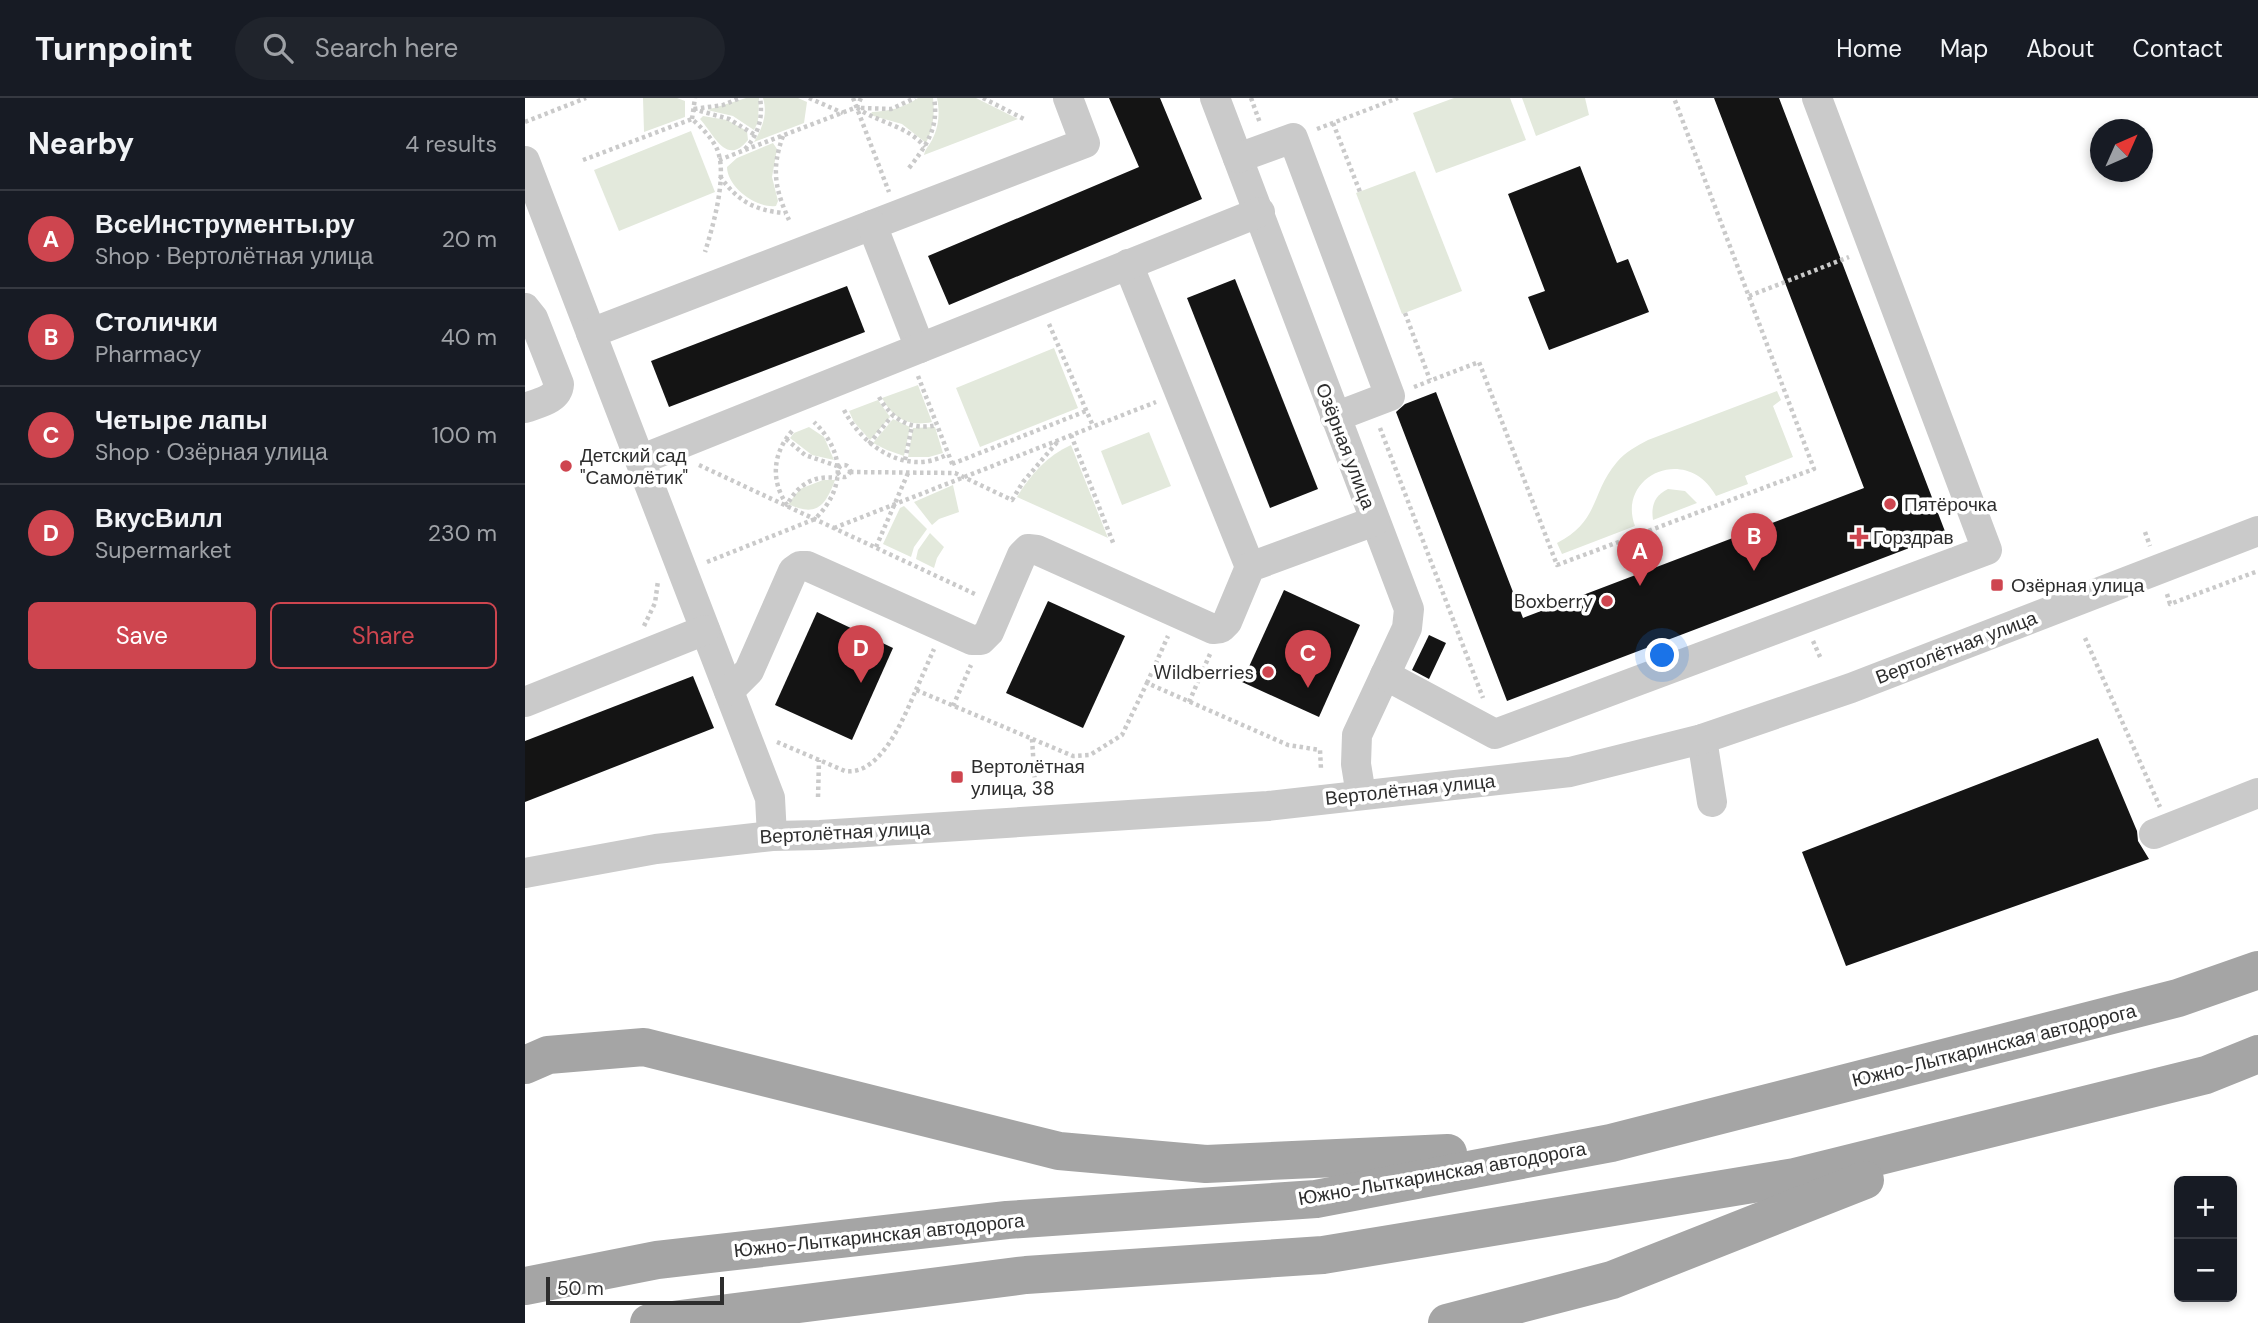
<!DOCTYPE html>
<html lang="en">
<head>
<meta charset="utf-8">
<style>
	:root { --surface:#171b24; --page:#20242c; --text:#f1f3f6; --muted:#9ea1a6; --line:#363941; --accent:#ce454f }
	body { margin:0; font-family:"DM Sans",sans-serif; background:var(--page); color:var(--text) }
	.controls { position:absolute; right:21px; bottom:21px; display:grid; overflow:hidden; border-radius:10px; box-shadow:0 4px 10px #0003 }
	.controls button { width:63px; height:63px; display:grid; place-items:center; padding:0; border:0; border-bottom:2px solid var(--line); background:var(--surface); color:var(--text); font:35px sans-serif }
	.compass { position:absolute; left:1565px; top:21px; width:63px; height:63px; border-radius:50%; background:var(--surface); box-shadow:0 4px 10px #0003; rotate:45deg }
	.scale { position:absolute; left:21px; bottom:18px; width:178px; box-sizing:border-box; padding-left:7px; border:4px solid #2d2d2d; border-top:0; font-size:19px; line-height:24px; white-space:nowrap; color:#2d2d2d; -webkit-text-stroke:5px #fff; paint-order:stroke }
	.you { position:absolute; left:1138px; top:558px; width:24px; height:24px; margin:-18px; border:5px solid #fff; border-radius:50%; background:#1a73e8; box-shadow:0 0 0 10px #1a73e833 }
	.badge { display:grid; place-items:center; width:46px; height:46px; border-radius:50%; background:var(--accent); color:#fff; font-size:23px; font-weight:700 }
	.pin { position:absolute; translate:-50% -58px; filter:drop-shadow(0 2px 4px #0008) }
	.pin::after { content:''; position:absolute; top:37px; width:24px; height:21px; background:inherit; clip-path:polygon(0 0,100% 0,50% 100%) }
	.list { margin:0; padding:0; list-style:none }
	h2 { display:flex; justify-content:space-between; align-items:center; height:91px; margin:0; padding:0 28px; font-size:30px }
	h2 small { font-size:23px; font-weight:400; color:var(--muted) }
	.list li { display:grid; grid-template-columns:46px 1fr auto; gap:21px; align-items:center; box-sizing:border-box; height:98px; padding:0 28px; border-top:2px solid var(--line) }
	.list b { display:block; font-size:26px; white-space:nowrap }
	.list p { margin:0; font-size:23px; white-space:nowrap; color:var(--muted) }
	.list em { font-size:23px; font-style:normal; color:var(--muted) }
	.actions { display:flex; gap:14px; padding:21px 28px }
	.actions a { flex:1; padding:16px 0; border:2px solid var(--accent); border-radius:10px; text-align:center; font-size:24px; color:var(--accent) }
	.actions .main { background:var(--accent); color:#fff }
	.icon { flex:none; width:38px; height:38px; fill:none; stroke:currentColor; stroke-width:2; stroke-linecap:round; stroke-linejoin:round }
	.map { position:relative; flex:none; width:1733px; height:1225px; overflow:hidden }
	header { display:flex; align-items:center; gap:42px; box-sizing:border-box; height:98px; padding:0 35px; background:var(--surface); border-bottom:2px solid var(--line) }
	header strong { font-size:33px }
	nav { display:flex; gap:38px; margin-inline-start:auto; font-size:24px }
	.search { width:490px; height:63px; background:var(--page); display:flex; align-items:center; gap:18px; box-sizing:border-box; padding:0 24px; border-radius:38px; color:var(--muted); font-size:26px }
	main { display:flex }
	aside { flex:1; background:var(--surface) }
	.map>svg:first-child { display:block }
	.green { fill:#e3e9dc }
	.building { fill:#141414 }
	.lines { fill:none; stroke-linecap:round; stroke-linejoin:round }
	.path { stroke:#cacaca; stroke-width:4.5; stroke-dasharray:3.5 3.5; stroke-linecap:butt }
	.minor { stroke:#cacaca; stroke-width:30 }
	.major { stroke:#a5a5a5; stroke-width:38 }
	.poi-dot { fill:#ce454f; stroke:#fff; stroke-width:2.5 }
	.labels { text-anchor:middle; stroke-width:7; stroke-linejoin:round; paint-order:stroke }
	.street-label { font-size:19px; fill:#2d2d2d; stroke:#fff }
	.poi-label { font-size:19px; fill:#2d2d2d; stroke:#fff; text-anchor:start }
</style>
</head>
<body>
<header>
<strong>Turnpoint</strong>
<div class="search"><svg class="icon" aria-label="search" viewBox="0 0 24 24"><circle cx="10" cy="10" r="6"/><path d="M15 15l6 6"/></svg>Search here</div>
<nav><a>Home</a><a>Map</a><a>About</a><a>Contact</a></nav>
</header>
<main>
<aside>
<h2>Nearby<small>4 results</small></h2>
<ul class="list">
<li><span class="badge">A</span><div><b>ВсеИнструменты.ру</b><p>Shop · Вертолётная улица</p></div><em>20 m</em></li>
<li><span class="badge">B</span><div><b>Столички</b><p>Pharmacy</p></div><em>40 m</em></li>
<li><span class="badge">C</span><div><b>Четыре лапы</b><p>Shop · Озёрная улица</p></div><em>100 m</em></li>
<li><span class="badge">D</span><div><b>ВкусВилл</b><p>Supermarket</p></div><em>230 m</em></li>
</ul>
<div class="actions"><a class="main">Save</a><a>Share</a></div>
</aside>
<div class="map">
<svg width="1733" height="1225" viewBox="0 0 1733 1225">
	<rect width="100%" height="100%" fill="#fff"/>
	<g class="green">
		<polygon points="118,0 152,0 160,3 160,19 119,34"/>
		<polygon points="221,0 234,0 233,24 229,32 208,18 182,12"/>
		<path d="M238,0H273L282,4L279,25L229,44C237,30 243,17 238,0Z"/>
		<path d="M393,0H408C410,16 408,31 401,45L377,26L345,17L347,14C365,13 378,10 393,0Z"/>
		<path d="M412,0H451L493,21L399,57C400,51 404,48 407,42C414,29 415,14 412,0Z"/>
		<polygon points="929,0 985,0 1001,42 911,75 888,15"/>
		<polygon points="997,0 1060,0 1064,17 1011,38"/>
		<path d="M178,18L202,22L222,33L223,42C201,69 189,36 175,21Z"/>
		<polygon points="166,33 190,94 94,133 69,72"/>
		<path d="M248,45L252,51L247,79L253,103L251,108C232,111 202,89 202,69L212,60Z"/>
		<polygon points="890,73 937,193 877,216 831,95"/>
		<polygon points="529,250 553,310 455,349 431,290"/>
		<path d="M393,287L407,324C384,329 368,321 357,300Z"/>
		<path d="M1252,293L1256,302L1248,308L1268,359L1220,378L1223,386L1191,398C1162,345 1091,378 1110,428L1037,456L1032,445C1075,423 1066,394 1092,364C1100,354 1112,348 1123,342Z"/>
		<polygon points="353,302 365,319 345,342 329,324 324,313"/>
		<polygon points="368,321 385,329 379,358 362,352 348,345"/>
		<polygon points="284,329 299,339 309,362 287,357 265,340 269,335"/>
		<polygon points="410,329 418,355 404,359 383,359 388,330"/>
		<polygon points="624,334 646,388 597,407 576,353"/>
		<path d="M546,347L583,440L492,399C505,377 523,357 546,347Z"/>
		<path d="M298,382H310C300,409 291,419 263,406L275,391Z"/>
		<polygon points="428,387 434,414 414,421 407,427 389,404"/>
		<path d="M1143,391L1160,393L1172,405L1128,422C1126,408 1129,398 1143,391Z"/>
		<polygon points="379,408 402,431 389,449 386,459 358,446 375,410"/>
		<polygon points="405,435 419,449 412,460 409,470 391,461 393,452"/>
	</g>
	<g class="building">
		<polygon points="584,0 635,0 677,101 424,207 403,158 614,69"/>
		<polygon points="1189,0 1254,0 1421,436 982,603 871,314 880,306 911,294 998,520 1339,390"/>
		<polygon points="1055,68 1092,165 1103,161 1124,214 1024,252 1003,199 1020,193 983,96"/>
		<polygon points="710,181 793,391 745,410 662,200"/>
		<polygon points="322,188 340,234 144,309 126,263"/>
		<polygon points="759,492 835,527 794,619 717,584"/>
		<polygon points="523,503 600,538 558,630 481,595"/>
		<polygon points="292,514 368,550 327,642 250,607"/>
		<polygon points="904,537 921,545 904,581 887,572"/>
		<polygon points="168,578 189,630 0,704 0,643"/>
		<polygon points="1573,640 1612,733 1613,743 1624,761 1321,868 1277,754"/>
	</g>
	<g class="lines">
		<g class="path">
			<polyline points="284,0 318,15"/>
			<polyline points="328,0 364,94"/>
			<polyline points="458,0 501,22"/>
			<polyline points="726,0 735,25"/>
			<path d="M332,10C354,25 383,28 400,49"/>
			<polyline points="336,10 366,11 390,0"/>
			<polyline points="168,11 204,21 230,37"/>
			<polyline points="169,11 198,7 215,0"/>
			<polyline points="167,21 170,0"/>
			<polyline points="0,24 61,0"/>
			<polyline points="808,25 835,94"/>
			<polyline points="792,31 873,0"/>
			<path d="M258,38C246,71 250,91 264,122"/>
			<path d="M220,51C234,36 238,19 235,0"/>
			<path d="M58,62L167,21C176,29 187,40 192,51C203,77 188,128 180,154"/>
			<polyline points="194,62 332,9 336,0"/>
			<path d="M384,70C402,47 414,29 409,0"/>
			<path d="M195,78C211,102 230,113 260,115"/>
			<polyline points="1224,198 1324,159"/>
			<polyline points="880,215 905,282"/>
			<polyline points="524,226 568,328"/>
			<polyline points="393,278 428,368"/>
			<polyline points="889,289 954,264 1032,467 1289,371 1149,0"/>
			<path d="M354,299C367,322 386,333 412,327"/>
			<path d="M319,312C338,349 382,379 423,356"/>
			<polyline points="855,330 958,600"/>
			<path d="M267,333C248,355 245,382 262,407C273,386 289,377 312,380"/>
			<polyline points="546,337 589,447"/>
			<polyline points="261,341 280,357 312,368"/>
			<polyline points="344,346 367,318"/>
			<polyline points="380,362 387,328"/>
			<polyline points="427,366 561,313"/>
			<circle cx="319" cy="373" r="6"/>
			<polyline points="174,367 452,497"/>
			<polyline points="325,374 430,375 487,402 498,384 534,342"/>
			<polyline points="309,430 631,304"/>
			<polyline points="1620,434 1625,448"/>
			<polyline points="351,449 383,375"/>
			<path d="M182,464L290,421C321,390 320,354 289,324"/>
			<polyline points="1642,496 1645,506 1733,473"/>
			<polyline points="119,528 130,505 133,483"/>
			<polyline points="1560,540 1635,709"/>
			<polyline points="1288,543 1296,561"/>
			<polyline points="622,585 643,538"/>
			<polyline points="391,592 409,551"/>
			<polyline points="664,604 685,556"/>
			<polyline points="428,608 446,567"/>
			<polyline points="507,641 510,686"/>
			<path d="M252,644L320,673C356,678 379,619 391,592L548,658L565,657L597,637L622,585L763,647L795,652L796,671"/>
			<polyline points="293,699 294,662"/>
		</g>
		<g class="minor">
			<polyline points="690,0 884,511 882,530 832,637 831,666 836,697"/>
			<polyline points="713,60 768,40 865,298 810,319"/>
			<polyline points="0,63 66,235 560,45 543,0"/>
			<polyline points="347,127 395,250"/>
			<polyline points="603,166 725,469"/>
			<path d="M0,210L8,220L34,286C33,302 13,305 0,310"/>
			<polyline points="66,235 245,700 247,738"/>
			<polyline points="115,362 735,114"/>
			<polyline points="860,577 970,636 1462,452 1292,0"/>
			<polyline points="204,593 224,573 268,473 275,468 282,468 447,542 456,542 464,534 497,457 503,451 512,452 688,531 696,530 702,524 725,469 850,423"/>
			<polyline points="0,604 180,532"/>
			<polyline points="1177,641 1187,704"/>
			<polyline points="1629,736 1733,695"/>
			<polyline points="0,775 131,751 247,738 295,737 743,708 1045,674 1177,641 1326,590 1733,433"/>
		</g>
		<g class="major">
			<polyline points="0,967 23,957 119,949 534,1053 681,1066 923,1055"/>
			<polyline points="0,1188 132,1162 482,1122 791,1101 1086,1045 1653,900 1733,872"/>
			<polyline points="124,1225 501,1177 798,1157 1270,1079 1681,977 1733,956"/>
			<polyline points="922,1225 1087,1182 1340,1082"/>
		</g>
	</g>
	<g class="poi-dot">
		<circle cx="41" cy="368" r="7"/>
		<circle cx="1365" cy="406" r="7"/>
		<path d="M1330.5 428.5h7v7h7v7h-7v7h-7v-7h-7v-7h7z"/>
		<rect x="1465" y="480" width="14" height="14" rx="3.5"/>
		<circle cx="1082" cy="503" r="7"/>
		<circle cx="743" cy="574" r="7"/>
		<rect x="425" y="672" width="14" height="14" rx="3.5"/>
	</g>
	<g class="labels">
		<g class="street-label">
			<text transform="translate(821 348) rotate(69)" y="7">Озёрная улица</text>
			<text transform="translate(1431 549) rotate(-21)" y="7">Вертолётная улица</text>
			<text transform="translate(885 691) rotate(-6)" y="7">Вертолётная улица</text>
			<text transform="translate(320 734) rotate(-3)" y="7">Вертолётная улица</text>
			<text transform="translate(1469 947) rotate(-14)" y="7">Южно-Лыткаринская автодорога</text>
			<text transform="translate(917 1075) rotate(-10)" y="7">Южно-Лыткаринская автодорога</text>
			<text transform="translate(354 1137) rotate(-6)" y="7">Южно-Лыткаринская автодорога</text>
		</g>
		<g class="poi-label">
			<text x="55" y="364">Детский сад<tspan x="55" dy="22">"Самолётик"</tspan></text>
			<text x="1379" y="413">Пятёрочка</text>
			<text x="1348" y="446">Горздрав</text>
			<text x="1486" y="494">Озёрная улица</text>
			<text x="1068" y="510" text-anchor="end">Boxberry</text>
			<text x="729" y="581" text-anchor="end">Wildberries</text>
			<text x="446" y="675">Вертолётная<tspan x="446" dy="22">улица, 38</tspan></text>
		</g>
	</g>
</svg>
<div class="controls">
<button>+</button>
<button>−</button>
</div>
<svg class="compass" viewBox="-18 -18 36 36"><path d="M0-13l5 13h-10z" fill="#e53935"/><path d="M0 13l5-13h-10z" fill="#9ea1a6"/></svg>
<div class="scale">50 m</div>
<div class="you"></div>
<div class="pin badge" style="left:1115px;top:488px">A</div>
<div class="pin badge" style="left:1229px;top:473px">B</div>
<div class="pin badge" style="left:783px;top:590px">C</div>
<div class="pin badge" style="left:336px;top:585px">D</div>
</div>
</main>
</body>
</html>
